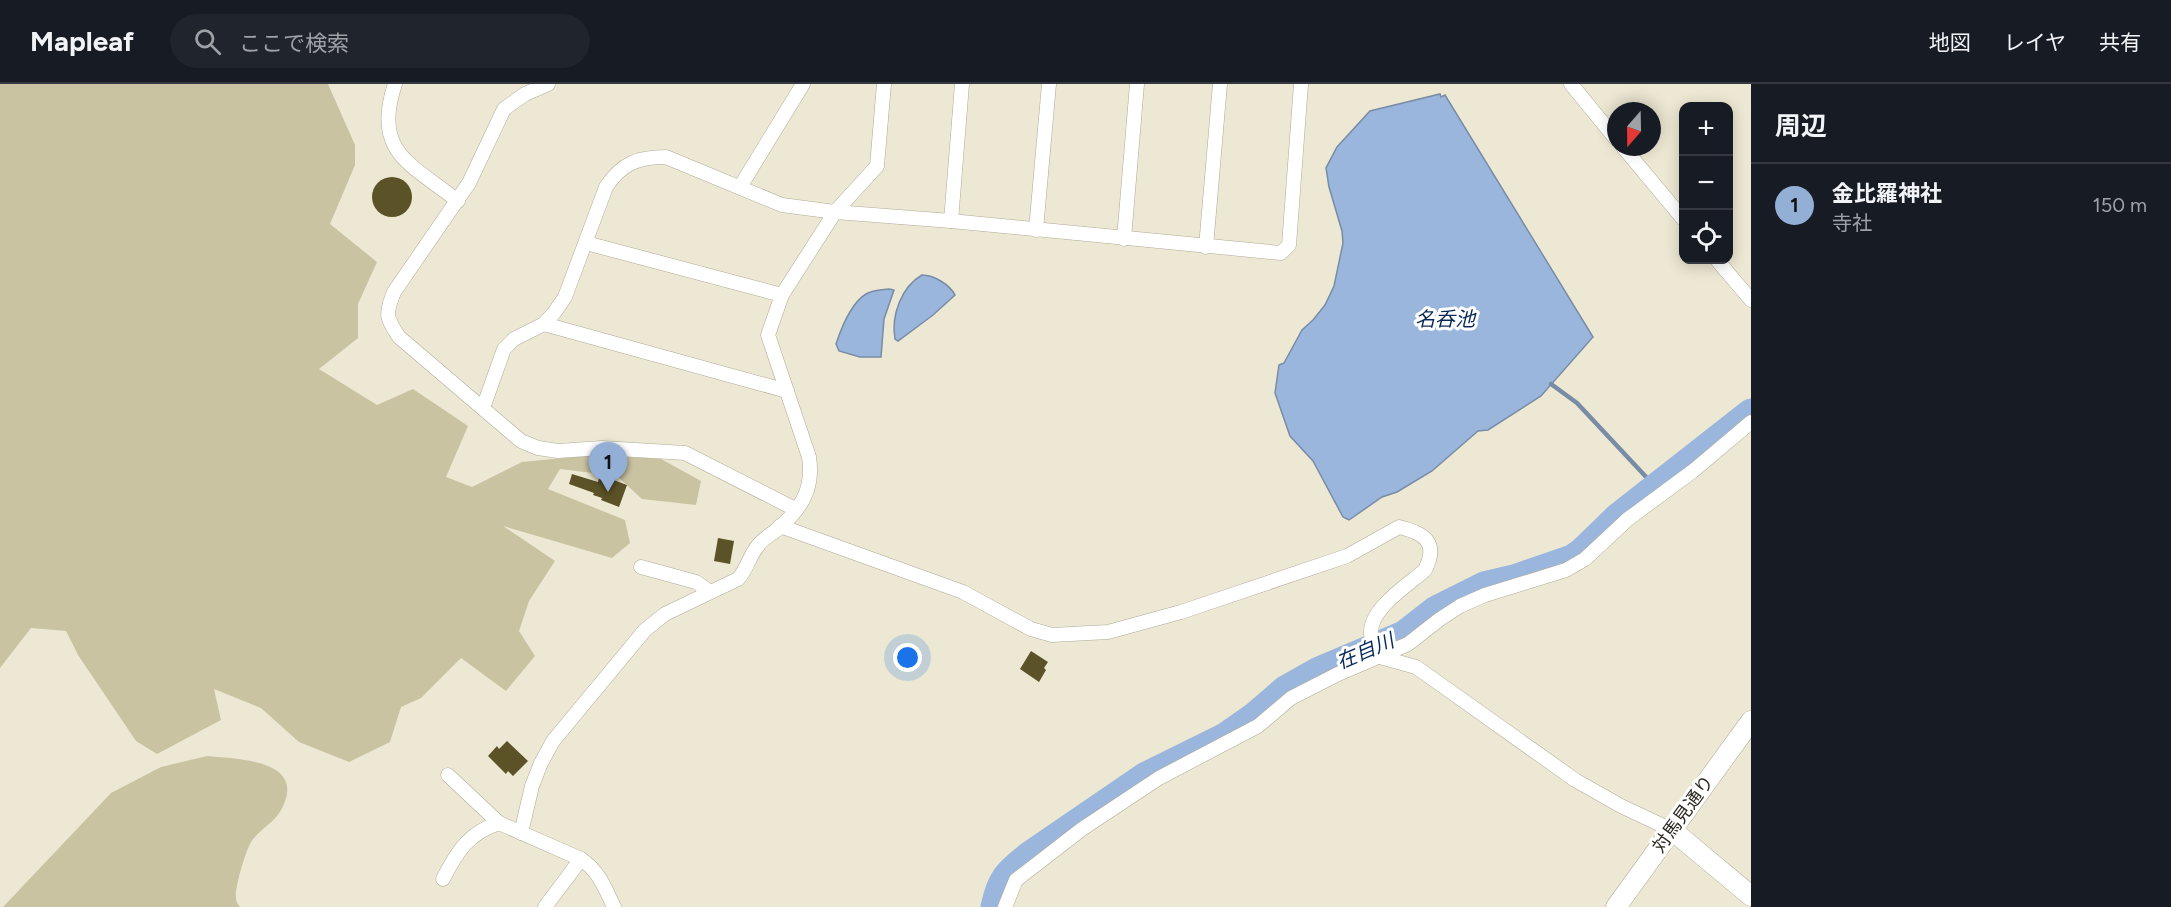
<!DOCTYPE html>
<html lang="ja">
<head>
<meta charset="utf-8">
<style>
	:root { --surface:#171b24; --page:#20242c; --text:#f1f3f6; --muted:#9ea1a6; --line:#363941; --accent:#93afd6 }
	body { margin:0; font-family:Figtree,"Noto Sans JP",sans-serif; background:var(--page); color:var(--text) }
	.controls { position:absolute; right:18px; top:18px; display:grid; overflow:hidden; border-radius:12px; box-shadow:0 3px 15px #0003 }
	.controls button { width:54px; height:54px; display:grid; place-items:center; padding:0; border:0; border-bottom:2px solid var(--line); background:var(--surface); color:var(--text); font:30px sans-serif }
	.compass { position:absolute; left:1607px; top:18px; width:54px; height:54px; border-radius:50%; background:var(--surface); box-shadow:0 3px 15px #0003; rotate:200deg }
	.you { position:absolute; left:908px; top:574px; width:21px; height:21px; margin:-15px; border:4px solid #fff; border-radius:50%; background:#1a73e8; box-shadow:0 0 0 9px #1a73e833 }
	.badge { display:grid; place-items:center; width:39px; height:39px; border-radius:50%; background:var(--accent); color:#111; font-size:20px; font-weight:700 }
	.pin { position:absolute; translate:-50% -50px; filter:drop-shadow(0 2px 3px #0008) }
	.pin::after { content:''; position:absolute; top:32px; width:21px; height:18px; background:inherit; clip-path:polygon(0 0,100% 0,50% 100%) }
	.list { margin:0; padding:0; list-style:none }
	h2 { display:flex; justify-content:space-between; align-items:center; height:78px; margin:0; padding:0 24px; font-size:26px }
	h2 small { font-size:20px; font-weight:400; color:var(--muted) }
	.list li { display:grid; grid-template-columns:39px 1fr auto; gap:18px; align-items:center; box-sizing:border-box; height:84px; padding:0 24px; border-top:2px solid var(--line) }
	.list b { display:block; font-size:22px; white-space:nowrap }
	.list p { margin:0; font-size:20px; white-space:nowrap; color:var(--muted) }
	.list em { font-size:20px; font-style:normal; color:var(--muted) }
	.icon { flex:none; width:33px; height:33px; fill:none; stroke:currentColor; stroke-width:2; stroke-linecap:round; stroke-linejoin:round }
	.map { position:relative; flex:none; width:1751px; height:823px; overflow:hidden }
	header { display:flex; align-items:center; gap:36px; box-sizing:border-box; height:84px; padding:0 30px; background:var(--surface); border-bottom:2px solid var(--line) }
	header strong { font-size:28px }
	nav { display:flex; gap:33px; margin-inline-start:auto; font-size:21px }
	.search { width:420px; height:54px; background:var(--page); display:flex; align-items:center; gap:15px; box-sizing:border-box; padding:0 21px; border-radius:33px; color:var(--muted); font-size:22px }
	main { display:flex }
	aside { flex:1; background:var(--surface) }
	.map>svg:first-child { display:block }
	.green { fill:#cac3a2 }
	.water { fill:#9bb6dd; stroke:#798ca5; stroke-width:1.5 }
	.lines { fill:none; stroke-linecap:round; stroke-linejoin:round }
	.stream { stroke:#798ca5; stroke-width:4.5 }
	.river { stroke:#9bb6dd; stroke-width:27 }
	.building { fill:#5c5227 }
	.street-casing { stroke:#afab96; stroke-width:15 }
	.secondary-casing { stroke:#afab96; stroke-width:21 }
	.street { stroke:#fff; stroke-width:14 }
	.secondary { stroke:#fff; stroke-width:20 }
	.labels { text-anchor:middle; stroke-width:6; stroke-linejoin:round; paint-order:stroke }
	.street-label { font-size:18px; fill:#2b2921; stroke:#fff }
	.water-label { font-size:20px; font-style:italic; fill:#072958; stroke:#fff }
</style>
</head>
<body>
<header>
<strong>Mapleaf</strong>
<div class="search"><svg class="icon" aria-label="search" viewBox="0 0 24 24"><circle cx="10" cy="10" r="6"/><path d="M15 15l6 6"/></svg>ここで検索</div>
<nav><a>地図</a><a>レイヤ</a><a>共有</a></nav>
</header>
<main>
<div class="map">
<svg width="1751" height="823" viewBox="0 0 1751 823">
	<rect width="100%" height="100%" fill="#ede8d3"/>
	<g class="green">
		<polygon points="0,0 328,0 355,61 355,81 330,140 377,178 358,220 358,254 319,285 377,321 413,305 468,342 446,393 472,403 522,378 595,371 661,375 701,397 696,421 642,415 617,392 560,385 548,405 625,436 630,459 612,474 503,442 555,477 529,517 519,547 535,572 506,607 461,574 421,614 401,623 390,658 349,678 299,658 261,624 214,605 221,636 157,670 136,657 78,571 66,547 31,544 0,584"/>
		<path d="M207,672C240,675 310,676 280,728C273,739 259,746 251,758C246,766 234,805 236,815C236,818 238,820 240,823H3L111,709L161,683Z"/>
	</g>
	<g class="water">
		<polygon points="1440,10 1441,13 1445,11 1593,253 1541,312 1488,346 1478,347 1432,387 1397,408 1382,413 1349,436 1343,433 1313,377 1290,352 1275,309 1279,281 1284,279 1302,246 1313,236 1325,221 1334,202 1343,159 1342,147 1329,103 1326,84 1337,63 1370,27"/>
		<path d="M922,191C934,191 950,201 955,211L933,231L898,257L895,255C891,232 901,203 922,191Z"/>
		<path d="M889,205L894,206L884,235L881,273H860L839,267L836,260C841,245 851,219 866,210C873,206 882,206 889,205Z"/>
	</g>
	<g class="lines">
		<polyline class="stream" points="1551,300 1577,319 1648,395 1663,398"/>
		<path class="river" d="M994,823C1000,795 1007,788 1029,771L1146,691L1225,652L1255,631L1285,605L1317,587L1404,550L1436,525L1484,501L1514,494L1572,474L1582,467L1617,433L1751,328"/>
	</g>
	<g class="building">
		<circle cx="392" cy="113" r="20"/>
		<polygon points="572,390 598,398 599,394 607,397 608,394 627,401 619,423 601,416 602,414 593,411 594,409 569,400"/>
		<polygon points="718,454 734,457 730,480 714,477"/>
		<polygon points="1031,567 1048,578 1044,584 1046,586 1039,598 1020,585"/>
		<polygon points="507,657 528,677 513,692 508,687 506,690 488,672 497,662 499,665"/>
	</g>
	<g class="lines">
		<defs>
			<g id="street">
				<path d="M395,0C372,68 411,80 458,117"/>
				<path d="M548,0L525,10L504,25L469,99L394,208C385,230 386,234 399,253L521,357L538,364L558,367L602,364L685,369L795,425"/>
				<polyline points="1571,0 1616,55"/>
				<polyline points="1623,63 1684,136"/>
				<polyline points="740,103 803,0"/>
				<polyline points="951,137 962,0"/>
				<polyline points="1036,146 1049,0"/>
				<polyline points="1124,155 1137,0"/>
				<polyline points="586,159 782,211"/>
				<polyline points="1206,163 1220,0"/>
				<polyline points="1717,176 1751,216"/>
				<polyline points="544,240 787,307"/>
				<path d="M483,324L504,265L514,255L544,240L554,229L565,213L606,103C622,79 638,73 666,73L782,121L835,128L951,137L1281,169L1289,161L1301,0"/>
				<path d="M780,442L963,508L1031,545L1052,551L1108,548L1181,528L1347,472L1399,443C1424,449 1439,458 1425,486C1408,501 1369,525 1371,550C1372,557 1377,566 1380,573"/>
				<polyline points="641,483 696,498 710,508"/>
				<polyline points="1380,573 1416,583 1575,696 1621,722 1672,746"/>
				<path d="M448,691L499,739L581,775C599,787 605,804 614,823"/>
				<path d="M521,749L532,702L541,679L553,657L645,546L665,530L738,495C747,485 749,473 757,463C761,456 771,450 778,445C802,424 814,404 809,373L768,251L782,211L835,128L877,82L884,0"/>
				<path d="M443,795C457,768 468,749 499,739"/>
				<polyline points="545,823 581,775"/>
				<polyline points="1005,823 1016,796 1082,745 1159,694 1258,642 1291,614 1338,590 1408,560 1440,535 1460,522 1485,511 1566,486 1585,475 1628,435 1693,387 1751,338"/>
			</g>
			<g id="secondary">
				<polyline points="1672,746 1751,812"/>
				<polyline points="1616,823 1751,637"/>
			</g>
		</defs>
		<use href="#street" class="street-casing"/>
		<use href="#secondary" class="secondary-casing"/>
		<use href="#street" class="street"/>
		<use href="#secondary" class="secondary"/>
	</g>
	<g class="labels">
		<g class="street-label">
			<text transform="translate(1683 730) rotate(-54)" y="6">対馬見通り</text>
		</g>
		<g class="water-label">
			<text x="1445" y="242">名呑池</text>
			<text transform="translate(1365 567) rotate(-23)" y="7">在自川</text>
		</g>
	</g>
</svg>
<div class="controls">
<button>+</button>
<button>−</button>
<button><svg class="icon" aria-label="locate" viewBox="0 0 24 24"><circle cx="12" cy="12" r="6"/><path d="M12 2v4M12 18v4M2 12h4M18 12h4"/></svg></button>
</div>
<svg class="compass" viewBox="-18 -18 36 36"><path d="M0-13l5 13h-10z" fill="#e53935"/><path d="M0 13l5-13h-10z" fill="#9ea1a6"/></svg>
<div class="you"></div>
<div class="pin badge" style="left:608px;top:408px">1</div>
</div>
<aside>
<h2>周辺<small></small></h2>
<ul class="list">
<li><span class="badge">1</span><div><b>金比羅神社</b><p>寺社</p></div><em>150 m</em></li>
</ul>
</aside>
</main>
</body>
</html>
